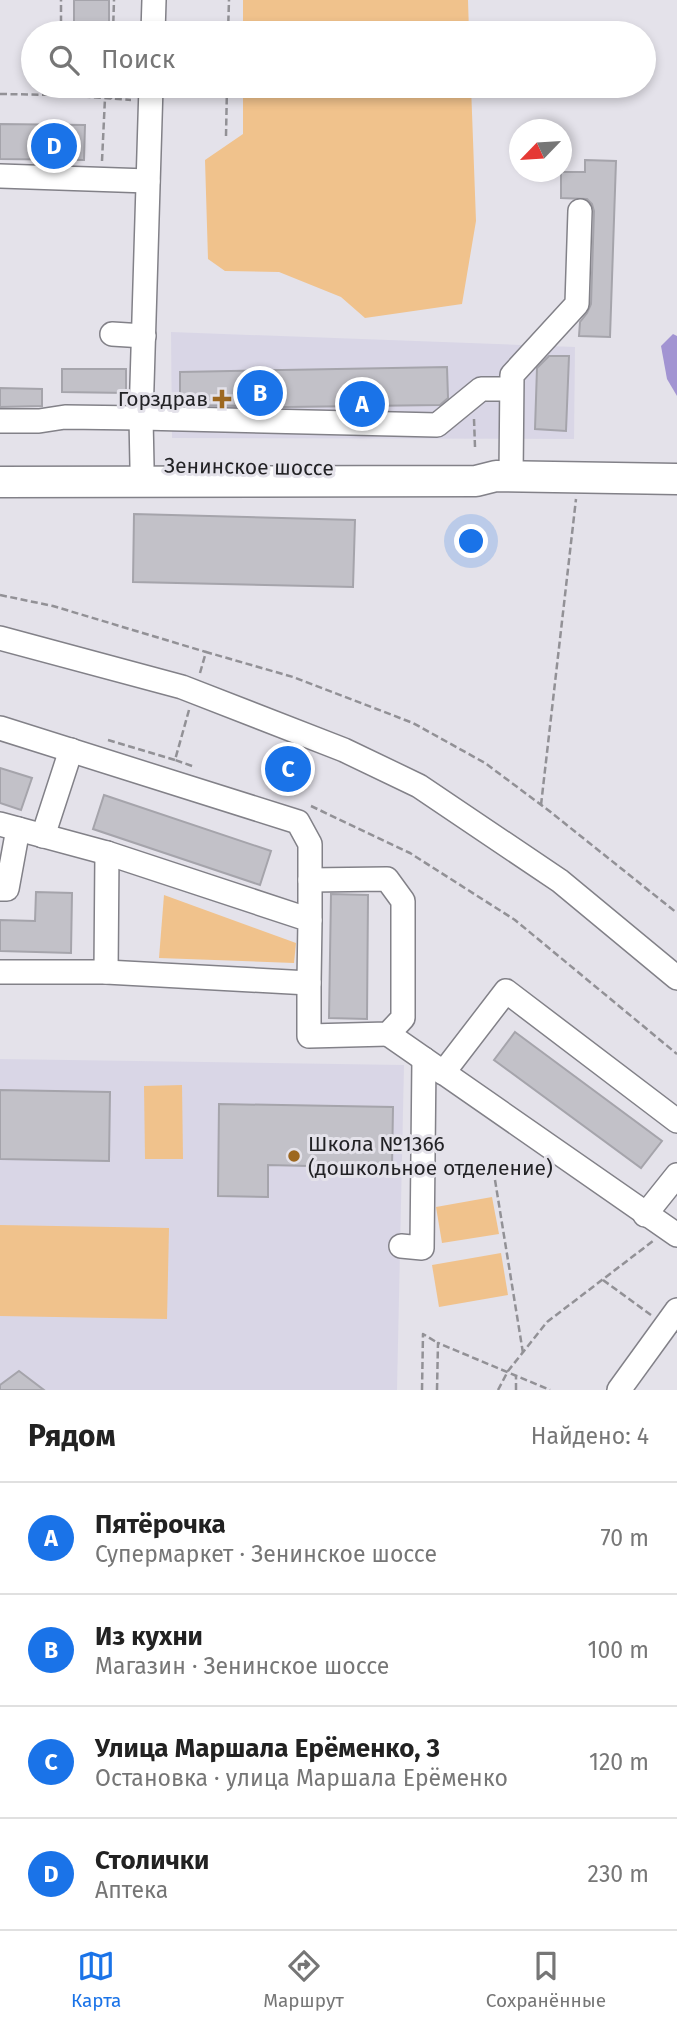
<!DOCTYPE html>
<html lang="ru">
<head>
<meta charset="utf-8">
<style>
	:root { --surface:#fff; --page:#f6f6f6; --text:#222; --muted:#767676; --line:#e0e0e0; --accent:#1a73e8 }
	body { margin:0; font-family:"Fira Sans",sans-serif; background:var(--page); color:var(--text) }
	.compass { position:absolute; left:509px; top:119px; width:63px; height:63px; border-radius:50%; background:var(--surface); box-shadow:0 4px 10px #0003; rotate:245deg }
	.you { position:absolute; left:472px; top:542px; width:24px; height:24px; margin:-18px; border:5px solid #fff; border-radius:50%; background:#1a73e8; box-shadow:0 0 0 10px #1a73e833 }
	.badge { display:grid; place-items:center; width:46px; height:46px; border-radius:50%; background:var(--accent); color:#fff; font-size:23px; font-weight:700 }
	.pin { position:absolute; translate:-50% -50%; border:4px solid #fff; box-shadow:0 2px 7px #0006 }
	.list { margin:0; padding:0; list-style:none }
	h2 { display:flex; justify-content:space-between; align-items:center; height:91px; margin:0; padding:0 28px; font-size:30px }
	h2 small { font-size:23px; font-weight:400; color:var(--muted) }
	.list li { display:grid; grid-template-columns:46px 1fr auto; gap:21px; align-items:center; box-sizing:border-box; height:112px; padding:0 28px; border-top:2px solid var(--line) }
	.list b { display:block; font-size:26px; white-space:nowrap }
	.list p { margin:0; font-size:23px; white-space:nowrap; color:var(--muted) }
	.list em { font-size:23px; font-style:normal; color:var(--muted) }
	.icon { flex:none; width:38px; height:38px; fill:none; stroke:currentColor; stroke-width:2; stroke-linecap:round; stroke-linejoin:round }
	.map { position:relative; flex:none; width:677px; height:1390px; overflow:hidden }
	.search { position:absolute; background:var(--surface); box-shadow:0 4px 10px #0003; left:21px; right:21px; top:21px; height:77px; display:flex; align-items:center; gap:18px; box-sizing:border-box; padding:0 24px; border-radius:38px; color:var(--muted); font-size:26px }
	.sheet { height:539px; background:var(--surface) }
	nav { display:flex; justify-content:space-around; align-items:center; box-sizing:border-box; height:98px; border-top:2px solid var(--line); background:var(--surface); font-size:19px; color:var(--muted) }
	nav a { display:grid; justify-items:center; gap:4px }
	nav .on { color:var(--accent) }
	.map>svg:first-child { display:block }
	.built { fill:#d9d6e6 }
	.green { fill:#f0c28c }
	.water { fill:#a294d2 }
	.building { fill:#c2c1c8; stroke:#a5a4ab; stroke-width:2 }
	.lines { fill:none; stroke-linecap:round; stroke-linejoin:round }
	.minor-casing { stroke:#828188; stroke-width:26 }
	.major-casing { stroke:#828188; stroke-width:33 }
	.path { stroke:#929196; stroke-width:2.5; stroke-dasharray:7 3.5; stroke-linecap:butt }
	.minor { stroke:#fff; stroke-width:23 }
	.major { stroke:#fff; stroke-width:30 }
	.poi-dot { fill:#9d6820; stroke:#e4e2ea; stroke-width:2.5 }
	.labels { text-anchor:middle; stroke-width:6; stroke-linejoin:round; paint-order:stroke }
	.poi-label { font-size:21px; fill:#222225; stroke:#e4e2ea; text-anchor:end }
	.street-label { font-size:21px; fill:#222225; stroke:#e4e2ea }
</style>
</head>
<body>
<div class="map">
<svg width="677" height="1390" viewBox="0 0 677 1390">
	<rect width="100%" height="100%" fill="#e4e2ea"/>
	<g class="built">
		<polygon points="171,332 575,347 574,439 172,438"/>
		<polygon points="0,1059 404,1065 397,1390 0,1390"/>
	</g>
	<g class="green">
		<polygon points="243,0 468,0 469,33 243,33"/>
		<polygon points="243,86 471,86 476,221 462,304 365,318 341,297 279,272 225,271 208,259 205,160 243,134"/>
		<polygon points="164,895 296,943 294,963 159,958"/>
		<polygon points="182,1085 183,1159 145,1159 144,1086"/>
		<polygon points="492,1197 499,1234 442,1243 436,1207"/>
		<polygon points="0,1225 169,1228 167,1319 0,1316"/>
		<polygon points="501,1253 508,1295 439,1307 432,1265"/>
	</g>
	<polygon class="water" points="673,334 677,336 677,396 667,379 661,346"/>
	<g class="building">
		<rect x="74" y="0" width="35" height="33"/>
		<polygon points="0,124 85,125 84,160 0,159"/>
		<polygon points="585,160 616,161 610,337 579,336 580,322 587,313 591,304 594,211 592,204 587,199 561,198 561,172 585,172"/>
		<polygon points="549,356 569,356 566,431 535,429 537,368"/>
		<polygon points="447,367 448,398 440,405 286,407 180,405 180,372"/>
		<polygon points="62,369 126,369 126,393 62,392"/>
		<polygon points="0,388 42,389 42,406 0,407"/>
		<polygon points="134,514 355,520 353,587 133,582"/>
		<polygon points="0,768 32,778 21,810 0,803"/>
		<polygon points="104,795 271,851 260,885 93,829"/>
		<polygon points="36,892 72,893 71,953 0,951 0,920 35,921"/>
		<polygon points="331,894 368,895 367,1019 329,1018"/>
		<polygon points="515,1032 662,1141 641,1168 494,1060"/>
		<polygon points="0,1090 110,1092 109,1161 0,1159"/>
		<polygon points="219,1104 393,1107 392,1168 268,1165 268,1197 218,1196"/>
		<polygon points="19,1371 44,1390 0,1390 0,1385"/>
	</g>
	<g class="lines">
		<defs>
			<g id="minor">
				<polyline points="153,33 154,0"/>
				<polyline points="0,176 148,181"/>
				<polyline points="112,334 144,336"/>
				<polyline points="0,421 39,421 65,417 141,418 437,425 481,389 511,389"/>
				<polyline points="142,466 141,418 151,86"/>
				<polyline points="511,476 512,375 577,304 580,211"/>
				<polyline points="0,638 182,687 344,750 419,786 560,881 677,978"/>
				<polyline points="0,728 298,822 310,844 310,920"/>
				<polyline points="0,824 107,853 310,920 309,983 106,972 0,972"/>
				<polyline points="43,836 71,750"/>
				<polyline points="0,889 7,889 18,829"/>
				<polyline points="106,972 107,853"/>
				<polyline points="309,983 309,1036 388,1034 403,1018 403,901 387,879 310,880"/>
				<polyline points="388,1034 677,1235"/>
				<polyline points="443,1073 506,991 677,1121"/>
				<polyline points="645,1215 677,1175"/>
				<polyline points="401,1246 422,1248 424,1059"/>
				<polyline points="619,1390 677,1310"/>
			</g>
			<polyline id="major" points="0,482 476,481 496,476 677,479"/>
		</defs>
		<use href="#minor" class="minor-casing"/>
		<use href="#major" class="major-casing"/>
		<g class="path">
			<polyline points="61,33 61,0"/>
			<polyline points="113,33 114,0"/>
			<polyline points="228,33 229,0"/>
			<polyline points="61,86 61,95 131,100"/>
			<polyline points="0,94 60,95"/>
			<polyline points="111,99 111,86"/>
			<polyline points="226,136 227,86"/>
			<polyline points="102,161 105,98"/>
			<polyline points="474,419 475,447"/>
			<polyline points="0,595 53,606 206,652"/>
			<polyline points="200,673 206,652 293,677 413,723 485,763 548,810 677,913"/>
			<polyline points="189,710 175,760 195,767"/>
			<polyline points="108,740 175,760"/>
			<polyline points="541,805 576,499"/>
			<polyline points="311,806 410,853 515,920 677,1054"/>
			<polyline points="495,1180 523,1353"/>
			<polyline points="603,1280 651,1315"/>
			<polyline points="422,1390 423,1334 438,1343"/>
			<polyline points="437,1390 438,1343 550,1390"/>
			<polyline points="498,1390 508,1371 547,1322 653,1241"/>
			<polyline points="516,1390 516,1376"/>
		</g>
		<use href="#minor" class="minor"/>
		<use href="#major" class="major"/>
	</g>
	<g class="poi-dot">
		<path d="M218.5 388.5h7v7h7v7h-7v7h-7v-7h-7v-7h7z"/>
		<circle cx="294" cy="1156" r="7"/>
	</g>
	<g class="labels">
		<g class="poi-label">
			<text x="208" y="406">Горздрав</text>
			<text x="308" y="1151" text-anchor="start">Школа №1366<tspan x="308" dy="24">(дошкольное отделение)</tspan></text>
		</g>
		<g class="street-label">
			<text transform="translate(249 467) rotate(1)" y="7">Зенинское шоссе</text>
		</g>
	</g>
</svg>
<svg class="compass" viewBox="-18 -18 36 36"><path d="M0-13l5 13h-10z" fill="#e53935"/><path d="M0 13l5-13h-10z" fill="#767676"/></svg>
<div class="you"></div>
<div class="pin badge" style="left:362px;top:404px">A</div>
<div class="pin badge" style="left:260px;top:393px">B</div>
<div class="pin badge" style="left:288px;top:769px">C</div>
<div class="pin badge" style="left:54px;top:146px">D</div>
<div class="search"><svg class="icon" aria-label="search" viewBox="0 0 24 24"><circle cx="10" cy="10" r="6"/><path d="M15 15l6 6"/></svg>Поиск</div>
</div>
<section class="sheet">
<h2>Рядом<small>Найдено: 4</small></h2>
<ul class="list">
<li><span class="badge">A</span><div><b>Пятёрочка</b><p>Супермаркет · Зенинское шоссе</p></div><em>70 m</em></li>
<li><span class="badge">B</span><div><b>Из кухни</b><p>Магазин · Зенинское шоссе</p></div><em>100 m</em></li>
<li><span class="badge">C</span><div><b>Улица Маршала Ерёменко, 3</b><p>Остановка · улица Маршала Ерёменко</p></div><em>120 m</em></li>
<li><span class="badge">D</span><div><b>Столички</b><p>Аптека</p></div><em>230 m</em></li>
</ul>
</section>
<nav>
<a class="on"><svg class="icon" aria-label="map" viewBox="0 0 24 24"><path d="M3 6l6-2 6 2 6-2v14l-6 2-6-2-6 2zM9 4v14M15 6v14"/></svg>Карта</a>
<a><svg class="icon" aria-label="directions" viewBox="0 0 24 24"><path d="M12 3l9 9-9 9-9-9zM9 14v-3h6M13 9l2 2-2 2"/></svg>Маршрут</a>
<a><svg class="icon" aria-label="saved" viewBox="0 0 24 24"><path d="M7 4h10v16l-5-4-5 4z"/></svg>Сохранённые</a>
</nav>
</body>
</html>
